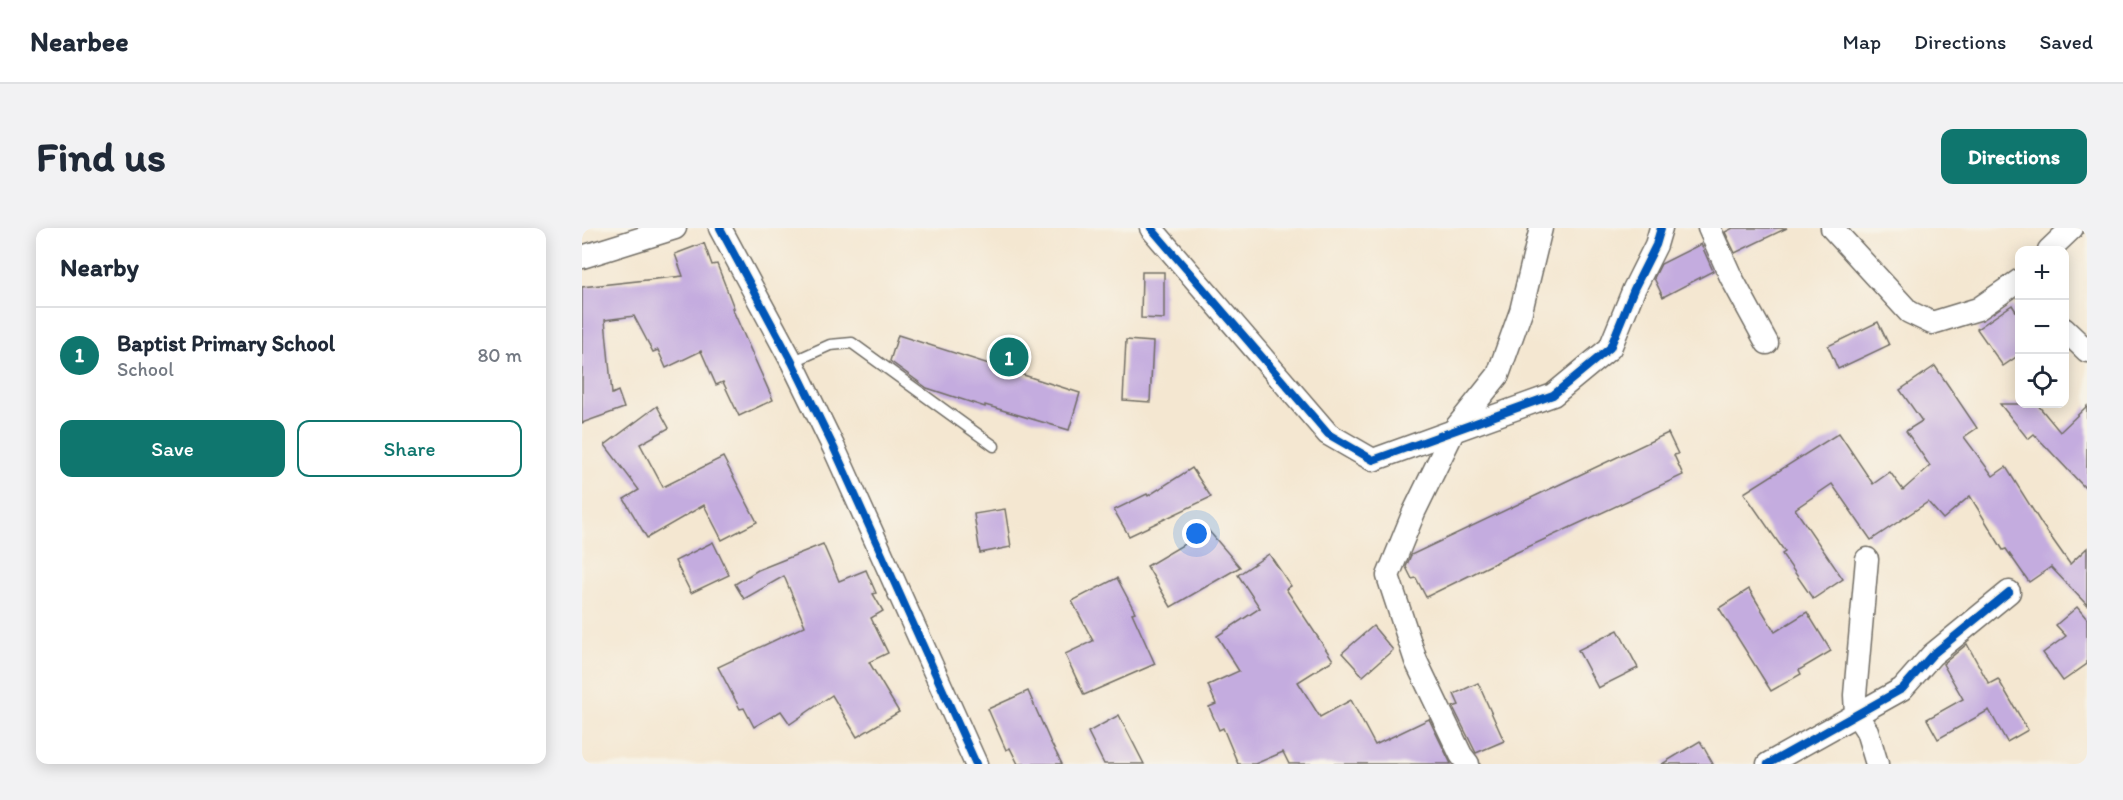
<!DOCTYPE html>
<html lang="en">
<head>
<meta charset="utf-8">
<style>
	:root { --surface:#fff; --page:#f2f2f3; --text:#1f2937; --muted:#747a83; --line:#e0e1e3; --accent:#0f766e }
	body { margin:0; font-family:Itim,sans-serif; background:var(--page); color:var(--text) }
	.controls { position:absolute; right:18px; top:18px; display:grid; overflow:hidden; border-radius:12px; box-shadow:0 3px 15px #0003 }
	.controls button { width:54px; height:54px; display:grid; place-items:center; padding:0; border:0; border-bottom:2px solid var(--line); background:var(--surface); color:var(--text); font:30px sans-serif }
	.you { position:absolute; left:615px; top:306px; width:21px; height:21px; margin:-15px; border:4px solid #fff; border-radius:50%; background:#1a73e8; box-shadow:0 0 0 9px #1a73e833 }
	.badge { display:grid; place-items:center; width:39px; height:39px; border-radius:50%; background:var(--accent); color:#fff; font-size:20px; font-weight:700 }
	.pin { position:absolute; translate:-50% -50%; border:3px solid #fff; box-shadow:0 2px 6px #0006 }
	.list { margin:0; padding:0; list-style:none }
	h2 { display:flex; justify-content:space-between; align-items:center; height:78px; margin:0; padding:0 24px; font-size:26px }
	h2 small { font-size:20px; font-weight:400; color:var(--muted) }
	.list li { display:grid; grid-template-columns:39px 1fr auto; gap:18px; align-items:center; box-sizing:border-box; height:96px; padding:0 24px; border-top:2px solid var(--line) }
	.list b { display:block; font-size:22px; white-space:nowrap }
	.list p { margin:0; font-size:20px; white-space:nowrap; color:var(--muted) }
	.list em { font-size:20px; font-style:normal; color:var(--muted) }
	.actions { display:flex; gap:12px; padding:18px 24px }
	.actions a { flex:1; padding:14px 0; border:2px solid var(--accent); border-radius:12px; text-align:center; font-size:21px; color:var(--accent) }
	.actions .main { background:var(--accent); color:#fff }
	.icon { flex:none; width:33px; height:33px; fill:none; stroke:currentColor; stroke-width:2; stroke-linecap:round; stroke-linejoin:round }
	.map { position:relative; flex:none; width:1505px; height:536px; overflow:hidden; border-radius:12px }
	header { display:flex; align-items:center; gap:36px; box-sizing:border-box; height:84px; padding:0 30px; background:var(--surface); border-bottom:2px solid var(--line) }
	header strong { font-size:28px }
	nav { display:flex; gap:33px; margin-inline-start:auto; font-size:21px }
	.intro { display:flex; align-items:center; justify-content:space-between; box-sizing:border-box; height:144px; padding:0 36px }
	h1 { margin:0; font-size:42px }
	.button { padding:15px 27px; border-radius:12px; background:var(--accent); color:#fff; font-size:21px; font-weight:700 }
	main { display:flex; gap:36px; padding:0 36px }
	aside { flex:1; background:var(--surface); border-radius:12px; box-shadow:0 3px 15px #0003 }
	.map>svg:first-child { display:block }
	.building { fill:#c4acdf }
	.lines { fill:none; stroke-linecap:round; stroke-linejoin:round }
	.lane-casing { stroke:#716d65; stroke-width:13 }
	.street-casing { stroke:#716d65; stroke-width:25 }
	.lane { stroke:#fff; stroke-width:10 }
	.street { stroke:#fff; stroke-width:22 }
	.cycleway-casing { stroke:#f7f3e8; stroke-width:11 }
	.cycleway { stroke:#0057b8; stroke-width:8 }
</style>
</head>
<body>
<header>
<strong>Nearbee</strong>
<nav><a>Map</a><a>Directions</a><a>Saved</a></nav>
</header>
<div class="intro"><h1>Find us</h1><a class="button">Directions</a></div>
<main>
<aside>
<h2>Nearby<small></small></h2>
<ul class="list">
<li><span class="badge">1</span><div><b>Baptist Primary School</b><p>School</p></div><em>80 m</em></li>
</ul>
<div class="actions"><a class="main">Save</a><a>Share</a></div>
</aside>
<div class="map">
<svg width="1505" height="536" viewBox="0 0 1505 536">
	<rect width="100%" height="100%" fill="#f7f3e8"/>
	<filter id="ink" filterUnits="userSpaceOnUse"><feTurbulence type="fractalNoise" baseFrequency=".0167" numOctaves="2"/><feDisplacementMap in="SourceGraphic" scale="12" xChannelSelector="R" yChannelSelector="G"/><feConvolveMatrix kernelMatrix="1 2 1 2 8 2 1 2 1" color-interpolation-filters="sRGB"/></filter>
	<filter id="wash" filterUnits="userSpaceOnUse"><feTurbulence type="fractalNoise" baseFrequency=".008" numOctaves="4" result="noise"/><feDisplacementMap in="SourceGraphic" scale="24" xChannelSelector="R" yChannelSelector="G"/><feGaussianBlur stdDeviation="1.35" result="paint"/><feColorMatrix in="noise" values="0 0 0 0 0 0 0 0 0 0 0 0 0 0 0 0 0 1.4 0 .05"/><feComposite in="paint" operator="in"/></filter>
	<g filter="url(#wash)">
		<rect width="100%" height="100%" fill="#f4e7d1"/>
		<g id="blocks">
			<g class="building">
				<polygon points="1151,0 1205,0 1153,25 1143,4"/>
				<polygon points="122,15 130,37 135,36 152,80 150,80 191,172 157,188 141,154 134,157 119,123 84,140 76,122 71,124 52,88 23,92 30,166 36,163 42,180 0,195 0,59 101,48 93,26"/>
				<polygon points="1119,16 1131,43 1081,69 1072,50 1079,36"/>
				<polygon points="560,44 582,44 582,91 559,90"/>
				<polygon points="1430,77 1437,88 1437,127 1421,138 1395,101"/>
				<polygon points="1296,94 1307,117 1256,141 1246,118"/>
				<polygon points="316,107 498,165 487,202 403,177 403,179 345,160 308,133"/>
				<polygon points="544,112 571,114 568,174 541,172"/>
				<polygon points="1353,138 1395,200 1382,209 1411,248 1424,239 1459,295 1488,336 1505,320 1505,377 1469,339 1447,354 1424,321 1421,322 1388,268 1361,291 1346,274 1289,312 1250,256 1213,281 1261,351 1231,371 1200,326 1203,324 1162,265 1257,205 1291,256 1308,244 1321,262 1348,238 1324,203 1340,193 1318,162"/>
				<polygon points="1418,176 1455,176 1478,204 1505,178 1505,262 1452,206 1446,211"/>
				<polygon points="75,178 87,200 58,216 81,259 141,229 175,294 140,312 122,277 65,310 42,271 57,262 23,217"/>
				<polygon points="1086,205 1096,226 1092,227 1101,247 931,326 844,369 834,350 830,351 824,339 829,327"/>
				<polygon points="610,240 629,269 547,308 532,282 565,266 566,268"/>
				<polygon points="423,281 429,319 398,325 392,286"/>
				<polygon points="626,302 658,339 589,379 565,338"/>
				<polygon points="131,314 147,347 109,365 93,333"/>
				<polygon points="241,316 257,353 284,342 294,365 291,366 301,383 289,390 306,425 287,434 317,484 275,509 250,467 208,496 199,483 172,499 162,480 158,481 136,439 223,398 202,348 162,371 153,356 176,342"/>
				<polygon points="687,326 709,358 704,361 751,432 716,454 738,489 769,472 793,517 847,491 869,536 707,536 701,524 673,536 656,536 641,500 637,502 627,479 634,476 626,457 657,443 635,408 678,380 656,347"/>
				<polygon points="535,350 553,384 550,385 573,436 502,467 483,426 511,413 490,373"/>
				<polygon points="1167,361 1193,404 1225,384 1249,423 1217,442 1219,446 1189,463 1137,380"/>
				<polygon points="1495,379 1505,391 1505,436 1481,453 1461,425 1484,408 1474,397"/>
				<polygon points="791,398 811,422 781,448 760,425"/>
				<polygon points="1036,402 1056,440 1016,460 996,422"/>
				<polygon points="1385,416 1407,456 1416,451 1446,502 1425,514 1407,482 1356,511 1345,491 1381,471 1361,436"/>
				<polygon points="896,455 922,513 894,525 871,479 877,477 872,466"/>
				<polygon points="446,463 468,513 480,536 436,536 428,520 424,522 406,481"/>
				<polygon points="537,487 562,536 522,536 506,504"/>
				<polygon points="1118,513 1131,536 1080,536"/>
			</g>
		</g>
	</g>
	<g filter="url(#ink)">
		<use href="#blocks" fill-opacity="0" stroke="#716d65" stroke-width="1.5"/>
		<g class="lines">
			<defs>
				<polyline id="lane" points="210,134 248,117 270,115 412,218"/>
				<g id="street">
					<polyline points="138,0 210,134 252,220 394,536"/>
					<polyline points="569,0 746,206 791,232 971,167 1028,120 1052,61 1074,17 1079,0"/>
					<polyline points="1127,0 1149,49 1185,115"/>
					<polyline points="1250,0 1327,84 1350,95 1396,81 1438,52"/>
					<polyline points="1467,22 1490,0"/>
					<polyline points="0,29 93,0"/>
					<polyline points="1482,101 1505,123"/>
					<polyline points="1285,331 1273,467 1274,486 1285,503 1295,536"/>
					<polyline points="886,536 879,527 834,433 806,348 832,284 872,202 916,147 939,83 959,0"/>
					<polyline points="1186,536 1320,461 1350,427 1427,364"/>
				</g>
			</defs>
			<use href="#lane" class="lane-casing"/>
			<use href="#street" class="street-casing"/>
			<use href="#lane" class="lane"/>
			<use href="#street" class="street"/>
			<defs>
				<g id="cycleway">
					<polyline points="138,0 210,134 252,220 394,536"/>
					<polyline points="569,0 746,206 791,232 971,167 1028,120 1052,61 1074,17 1079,0"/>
					<polyline points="1186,536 1320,461 1350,427 1427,364"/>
				</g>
			</defs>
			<use href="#cycleway" class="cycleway-casing"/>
			<use href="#cycleway" class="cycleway"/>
		</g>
	</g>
</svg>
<div class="controls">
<button>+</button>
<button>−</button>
<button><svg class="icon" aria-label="locate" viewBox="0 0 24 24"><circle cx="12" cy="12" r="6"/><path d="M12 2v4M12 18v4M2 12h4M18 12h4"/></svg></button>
</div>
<div class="you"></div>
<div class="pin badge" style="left:427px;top:129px">1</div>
</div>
</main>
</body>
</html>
